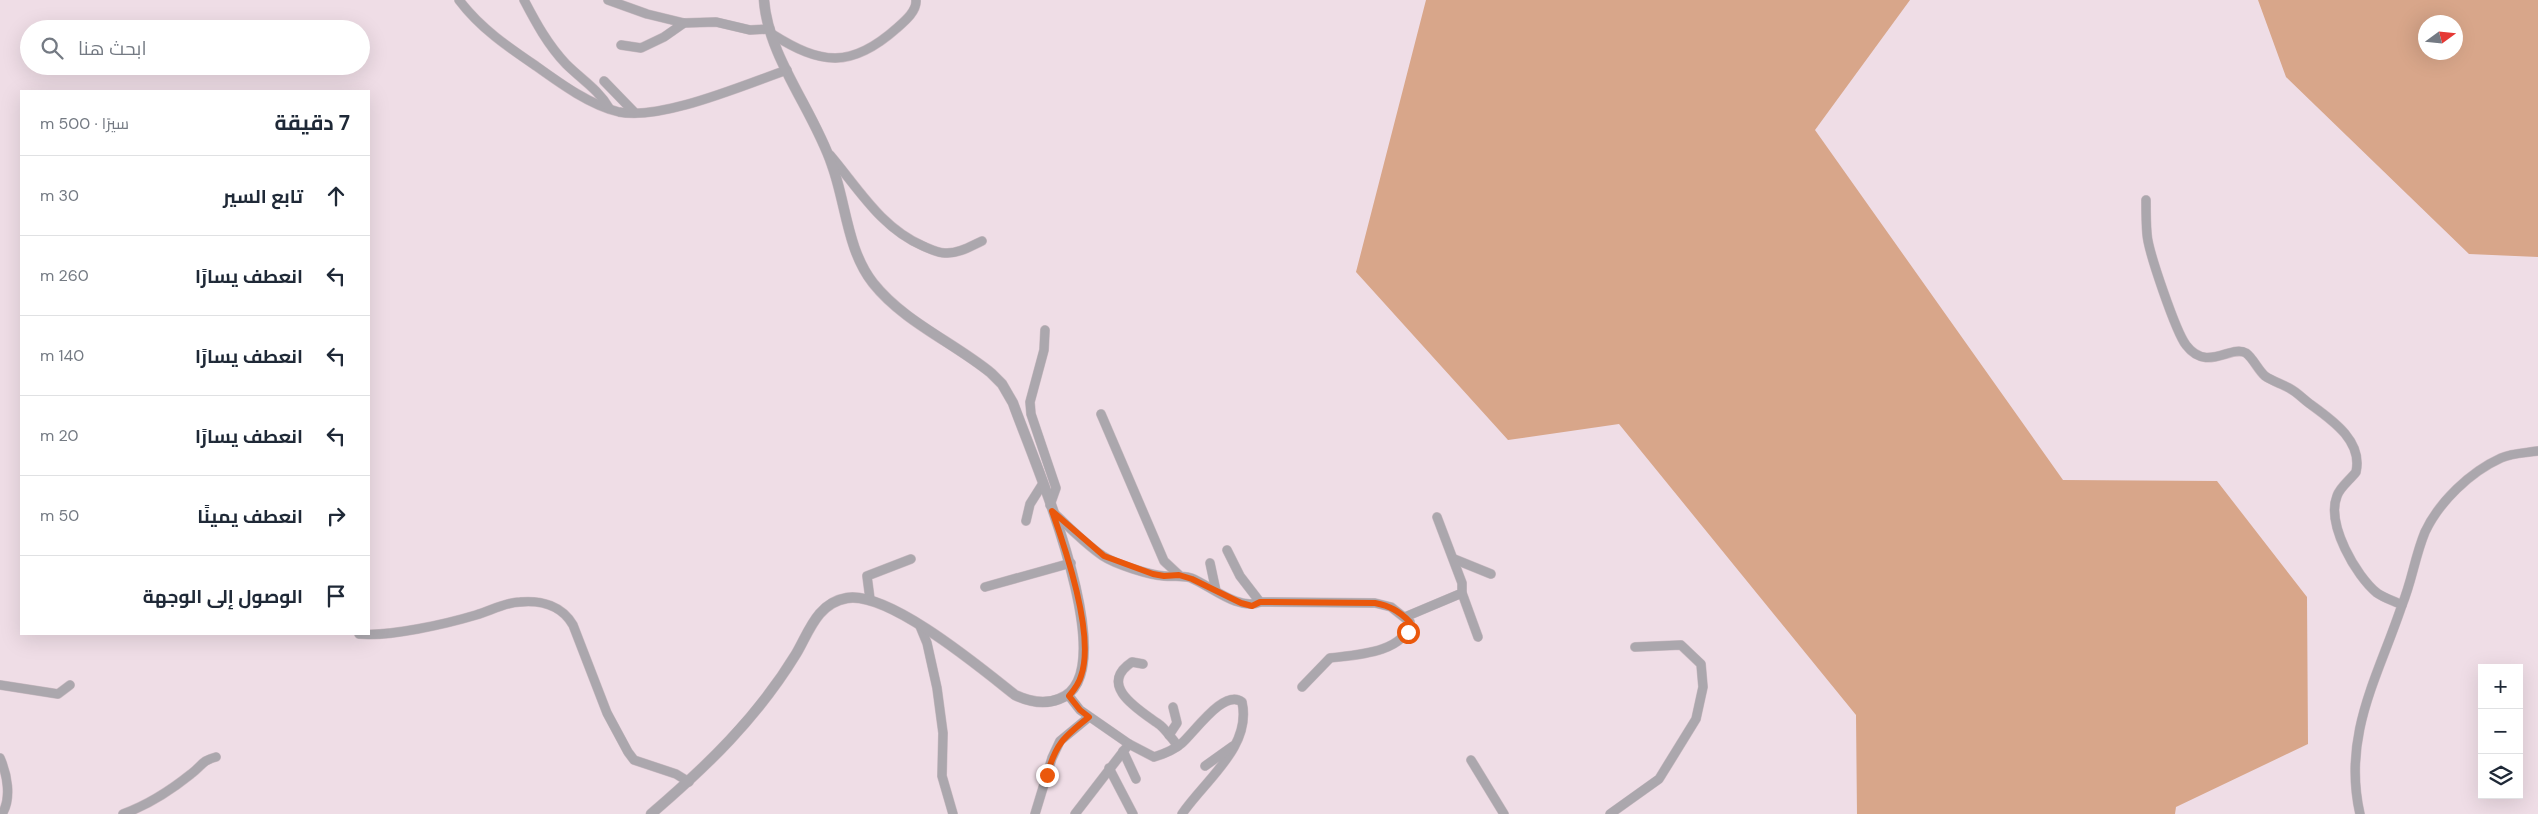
<!DOCTYPE html>
<html lang="ar">
<head>
<meta charset="utf-8">
<style>
	:root { --surface:#fff; --page:#f6f6f7; --text:#1f2937; --muted:#747a83; --line:#e0e1e3 }
	body { margin:0; font-family:"DM Sans",Cairo,sans-serif; background:var(--page); color:var(--text); direction:rtl }
	.controls { position:absolute; right:15px; bottom:15px; display:grid; overflow:hidden; border-radius:0px; box-shadow:0 5px 20px #0002 }
	.controls button { width:45px; height:45px; display:grid; place-items:center; padding:0; border:0; border-bottom:1px solid var(--line); background:var(--surface); color:var(--text); font:25px sans-serif }
	.compass { position:absolute; left:2418px; top:15px; width:45px; height:45px; border-radius:50%; background:var(--surface); box-shadow:0 5px 20px #0002; rotate:75deg }
	.stop { position:absolute; width:15px; height:15px; margin:-11px; border:4px solid #ea580c; border-radius:50%; background:#fff }
	.stop.end { background:#ea580c; border-color:#fff; box-shadow:0 1px 5px #0008 }
	.list { margin:0; padding:0; list-style:none }
	h2 { display:flex; justify-content:space-between; align-items:center; height:65px; margin:0; padding:0 20px; font-size:21px }
	h2 small { font-size:16px; font-weight:400; color:var(--muted) }
	.list li { display:grid; grid-template-columns:32px 1fr auto; gap:15px; align-items:center; box-sizing:border-box; height:80px; padding:0 20px; border-top:1px solid var(--line) }
	.list b { display:block; font-size:19px; white-space:nowrap }
	.list em { font-size:16px; font-style:normal; color:var(--muted) }
	.icon { flex:none; width:28px; height:28px; fill:none; stroke:currentColor; stroke-width:2; stroke-linecap:round; stroke-linejoin:round }
	.map { position:relative; flex:none; width:2538px; height:814px; overflow:hidden; direction:ltr }
	.search { position:absolute; background:var(--surface); box-shadow:0 5px 20px #0002; left:20px; top:20px; width:350px; height:55px; display:flex; align-items:center; gap:12px; box-sizing:border-box; padding:0 18px; border-radius:28px; color:var(--muted); font-size:19px }
	.panel { position:absolute; background:var(--surface); box-shadow:0 5px 20px #0002; left:20px; top:90px; width:350px; height:545px; border-radius:0px; direction:rtl }
	.map>svg:first-child { display:block }
	.green { fill:#d8a68a; fill-rule:evenodd }
	.lines { fill:none; stroke-linecap:round; stroke-linejoin:round }
	.minor-casing { stroke:#ccbcc4; stroke-width:10 }
	.tertiary-casing { stroke:#ccbcc4; stroke-width:11 }
	.minor { stroke:#aba7ad; stroke-width:9 }
	.tertiary { stroke:#aba7ad; stroke-width:10 }
	.route { stroke:#ea580c; stroke-width:6 }
</style>
</head>
<body>
<div class="map">
<svg width="2538" height="814" viewBox="0 0 2538 814">
	<rect width="100%" height="100%" fill="#efdde6"/>
	<g class="green">
		<polygon points="1426,0 1910,0 1815,130 2063,480 2217,481 2307,597 2308,744 2176,807 2175,814 1857,814 1856,715 1619,424 1508,440 1356,272"/>
		<path d="M2258,0H2538V257L2469,254L2286,77ZM2426,22H2456V52H2426Z"/>
	</g>
	<g class="lines">
		<defs>
			<g id="minor">
				<path d="M459,0C480,28 508,47 536,66C561,84 590,105 619,112C661,121 746,84 787,70"/>
				<path d="M524,0C536,23 548,45 566,64C581,79 599,90 609,108"/>
				<polyline points="608,0 647,14 684,23 716,22 750,30 770,29"/>
				<path d="M772,34C821,65 851,69 897,28C905,21 917,11 916,0"/>
				<polyline points="621,45 641,48 664,37 684,23"/>
				<polyline points="604,81 635,113"/>
				<path d="M830,155C858,188 881,228 923,246C930,249 938,253 945,253C958,254 971,246 982,241"/>
				<path d="M2146,200C2146,211 2146,223 2147,234C2148,251 2176,332 2186,345C2207,373 2231,344 2246,353C2253,358 2258,370 2265,376C2272,381 2282,384 2289,388C2297,392 2303,399 2310,404C2332,420 2363,441 2356,472C2350,480 2340,487 2337,496C2326,524 2356,576 2377,593C2384,598 2394,601 2402,605C2378,677 2342,735 2360,814"/>
				<polyline points="1045,330 1044,350 1030,402 1031,414 1056,488 1050,505"/>
				<polyline points="1101,414 1164,561 1179,575"/>
				<path d="M1054,513C1070,528 1085,544 1103,556C1115,564 1149,575 1164,576C1174,577 1181,575 1191,578C1211,586 1238,611 1260,602L1375,603L1391,607L1410,622C1405,653 1355,655 1330,658L1302,687"/>
				<polyline points="1026,521 1030,504 1042,485"/>
				<polyline points="1227,550 1240,576 1260,602"/>
				<polyline points="1454,559 1491,574"/>
				<polyline points="1210,563 1216,591"/>
				<polyline points="985,587 1071,563"/>
				<polyline points="1462,593 1478,637"/>
				<polyline points="870,599 867,576 911,559"/>
				<path d="M2402,605C2412,581 2415,556 2425,532C2439,502 2470,472 2501,458C2512,453 2525,453 2538,451"/>
				<polyline points="1405,617 1462,593 1462,583 1437,517"/>
				<polyline points="920,626 927,643 937,688 943,733 942,776 953,814"/>
				<path d="M359,634C389,637 446,624 476,615C490,611 506,602 520,602C542,600 562,606 573,625L607,713L628,752L634,760L676,774L689,782"/>
				<path d="M1143,664L1132,662C1096,686 1141,711 1160,725C1167,731 1172,739 1178,746"/>
				<polyline points="0,685 58,694 70,685"/>
				<polyline points="1069,696 1080,710 1129,744 1075,814"/>
				<polyline points="1169,735 1177,723 1173,707"/>
				<path d="M1129,744L1154,757C1164,754 1174,750 1182,743C1194,733 1224,688 1242,702C1252,747 1205,780 1182,814"/>
				<polyline points="1123,751 1136,779"/>
				<path d="M0,758C7,774 12,798 2,814"/>
				<polyline points="1471,760 1504,814"/>
				<polyline points="1205,766 1233,746"/>
				<polyline points="1109,768 1133,814"/>
				<path d="M123,814C148,805 171,790 191,774C203,765 201,761 216,757"/>
				<polyline points="1035,814 1052,758 1060,741 1089,717"/>
				<polyline points="1610,814 1659,779 1696,719 1703,687 1701,664 1681,645 1635,647"/>
			</g>
			<path id="tertiary" d="M651,814C707,766 757,718 796,654C809,632 817,603 847,598C889,591 982,669 1015,695C1030,702 1044,705 1059,699C1129,675 1030,452 1013,403L1002,384L991,373C953,342 904,322 873,283C847,250 846,203 832,165C814,111 768,57 764,0"/>
		</defs>
		<use href="#minor" class="minor-casing"/>
		<use href="#tertiary" class="tertiary-casing"/>
		<use href="#minor" class="minor"/>
		<use href="#tertiary" class="tertiary"/>
	</g>
	<g class="lines">
		<path class="route" d="M1047,775C1056,743 1064,737 1089,717L1080,710L1069,696C1074,690 1079,684 1081,676C1095,637 1066,550 1052,511L1104,556L1153,574L1164,576L1179,575L1192,579L1241,603L1252,606L1260,602L1375,603C1390,606 1399,611 1410,622L1408,632"/>
	</g>
</svg>
<div class="controls">
<button>+</button>
<button>−</button>
<button><svg class="icon" aria-label="layers" viewBox="0 0 24 24"><path d="M12 4l9 5-9 5-9-5zM3 14l9 5 9-5"/></svg></button>
</div>
<svg class="compass" viewBox="-18 -18 36 36"><path d="M0-13l5 13h-10z" fill="#e53935"/><path d="M0 13l5-13h-10z" fill="#747a83"/></svg>
<div class="stop" style="left:1408px;top:632px"></div>
<div class="stop end" style="left:1047px;top:775px"></div>
<div class="search"><svg class="icon" aria-label="search" viewBox="0 0 24 24"><circle cx="10" cy="10" r="6"/><path d="M15 15l6 6"/></svg>ابحث هنا</div>
<section class="panel">
<h2>7 دقيقة<small>سيرًا · 500 m</small></h2>
<ul class="list">
<li><svg class="icon" aria-label="ahead" viewBox="0 0 24 24"><path d="M12 20V5M6 11l6-6 6 6"/></svg><div><b>تابع السير</b></div><em>30 m</em></li>
<li><svg class="icon" aria-label="left" viewBox="0 0 24 24"><path d="M17 20v-9H6M10 6l-5 5 5 5"/></svg><div><b>انعطف يسارًا</b></div><em>260 m</em></li>
<li><svg class="icon" aria-label="left" viewBox="0 0 24 24"><path d="M17 20v-9H6M10 6l-5 5 5 5"/></svg><div><b>انعطف يسارًا</b></div><em>140 m</em></li>
<li><svg class="icon" aria-label="left" viewBox="0 0 24 24"><path d="M17 20v-9H6M10 6l-5 5 5 5"/></svg><div><b>انعطف يسارًا</b></div><em>20 m</em></li>
<li><svg class="icon" aria-label="right" viewBox="0 0 24 24"><path d="M7 20v-9h11M14 6l5 5-5 5"/></svg><div><b>انعطف يمينًا</b></div><em>50 m</em></li>
<li><svg class="icon" aria-label="arrive" viewBox="0 0 24 24"><path d="M6 21V4h12l-3 4 3 4H6"/></svg><div><b>الوصول إلى الوجهة</b></div></li>
</ul>
</section>
</div>
</body>
</html>
